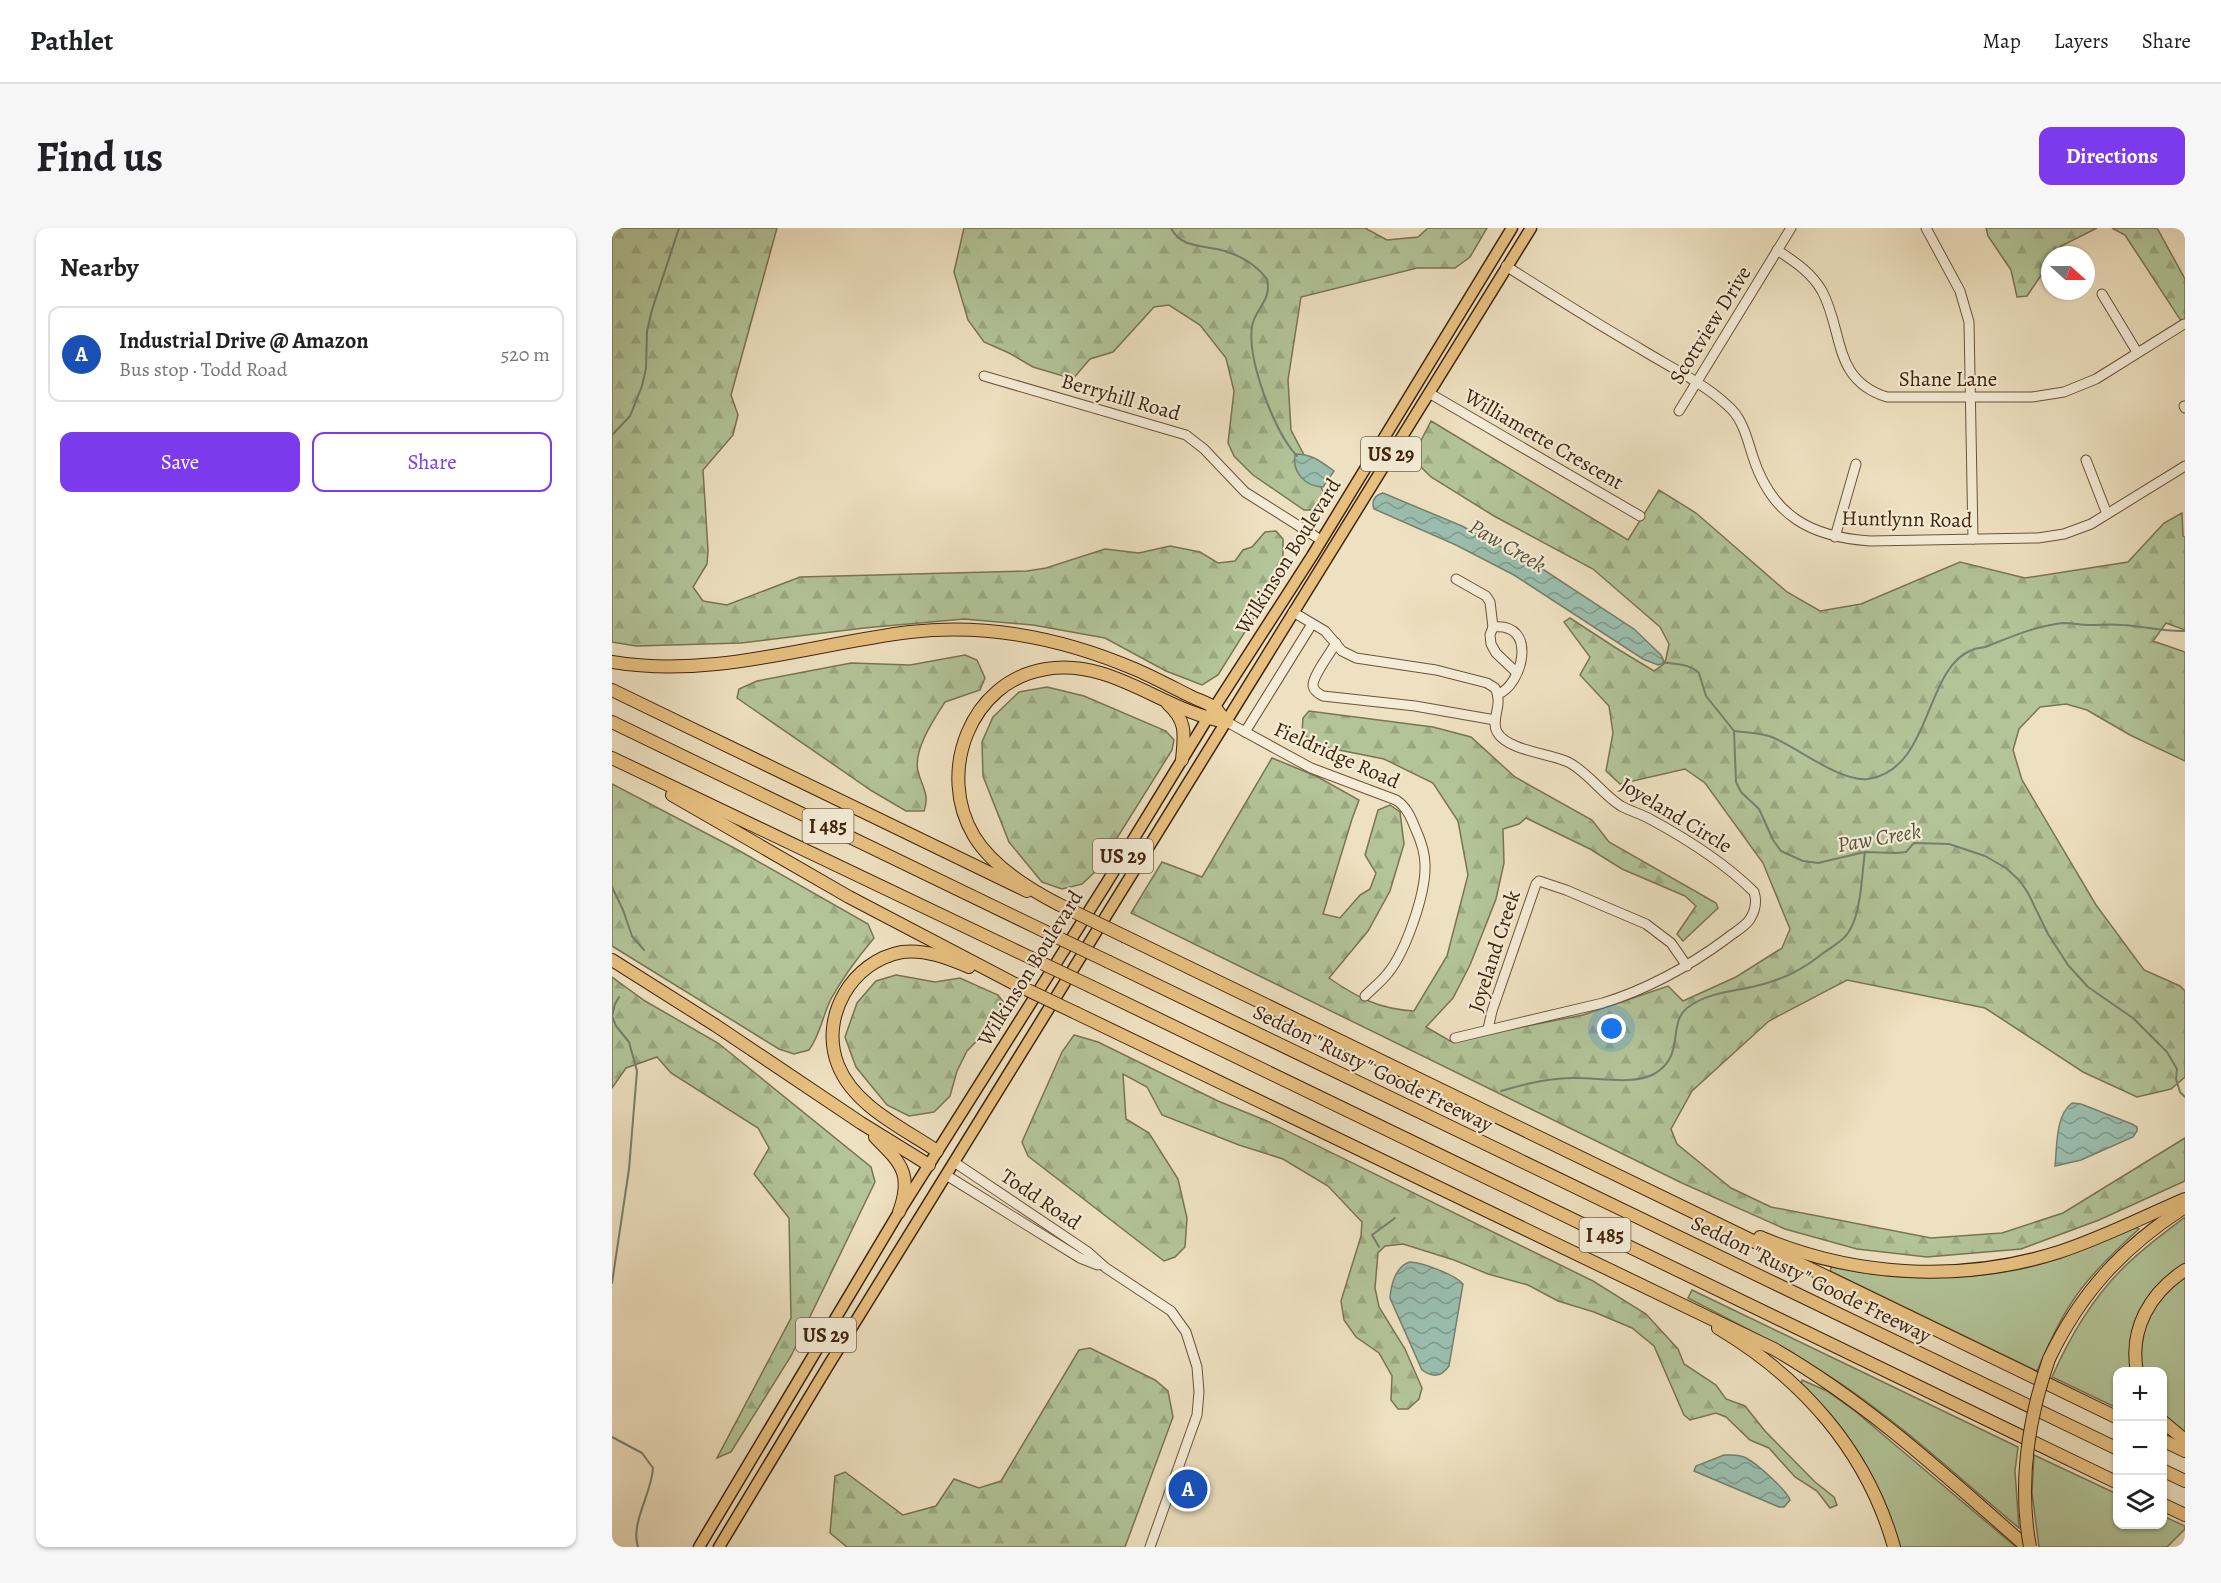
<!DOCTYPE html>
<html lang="en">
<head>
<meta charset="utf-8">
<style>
	:root { --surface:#fff; --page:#f6f6f6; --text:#202124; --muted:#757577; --line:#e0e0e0; --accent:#7c3aed }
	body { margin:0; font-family:Alegreya,serif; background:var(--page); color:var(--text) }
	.controls { position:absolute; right:18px; bottom:18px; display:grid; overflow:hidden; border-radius:12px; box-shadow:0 2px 4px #0004 }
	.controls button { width:54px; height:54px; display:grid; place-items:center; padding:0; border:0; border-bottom:2px solid var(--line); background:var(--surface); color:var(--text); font:30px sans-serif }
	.compass { position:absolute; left:1429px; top:18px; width:54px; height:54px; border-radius:50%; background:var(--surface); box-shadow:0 2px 4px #0004; rotate:111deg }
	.you { position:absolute; left:1000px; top:801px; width:21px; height:21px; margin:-15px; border:4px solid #fff; border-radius:50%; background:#1a73e8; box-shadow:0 0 0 9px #1a73e833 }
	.badge { display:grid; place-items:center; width:39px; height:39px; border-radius:50%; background:var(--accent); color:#fff; font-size:20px; font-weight:700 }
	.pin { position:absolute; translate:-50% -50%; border:3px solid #fff; box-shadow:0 2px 6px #0006 }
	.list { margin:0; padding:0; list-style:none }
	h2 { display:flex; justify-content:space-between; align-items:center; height:78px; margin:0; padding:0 24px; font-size:26px }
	h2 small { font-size:20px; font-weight:400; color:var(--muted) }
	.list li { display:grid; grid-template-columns:39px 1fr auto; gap:18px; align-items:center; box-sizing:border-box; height:96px; margin:0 12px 12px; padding:0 12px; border:2px solid var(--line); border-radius:12px }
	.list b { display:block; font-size:22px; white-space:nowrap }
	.list p { margin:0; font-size:20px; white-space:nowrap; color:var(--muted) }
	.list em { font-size:20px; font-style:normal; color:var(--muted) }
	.actions { display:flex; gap:12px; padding:18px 24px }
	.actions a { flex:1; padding:14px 0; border:2px solid var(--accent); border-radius:12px; text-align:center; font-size:21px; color:var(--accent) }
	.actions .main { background:var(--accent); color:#fff }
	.icon { flex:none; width:33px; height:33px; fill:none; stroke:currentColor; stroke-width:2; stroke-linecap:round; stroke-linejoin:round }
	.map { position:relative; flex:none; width:1573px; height:1319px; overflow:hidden; border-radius:12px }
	header { display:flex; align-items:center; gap:36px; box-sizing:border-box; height:84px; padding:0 30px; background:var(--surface); border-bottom:2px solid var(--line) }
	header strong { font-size:28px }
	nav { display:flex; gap:33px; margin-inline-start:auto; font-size:21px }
	.intro { display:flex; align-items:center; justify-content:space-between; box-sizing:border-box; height:144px; padding:0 36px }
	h1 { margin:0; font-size:42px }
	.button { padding:15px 27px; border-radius:12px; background:var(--accent); color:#fff; font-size:21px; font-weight:700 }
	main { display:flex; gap:36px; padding:0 36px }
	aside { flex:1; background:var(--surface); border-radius:12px; box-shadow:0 2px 4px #0004 }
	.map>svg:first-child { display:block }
	.green { fill:#b2c498; stroke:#7a7452; stroke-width:1.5 }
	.forest { fill:url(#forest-firs); stroke:#7a7452; stroke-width:1.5 }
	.water { fill:url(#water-waves); stroke:#76806d; stroke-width:1.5 }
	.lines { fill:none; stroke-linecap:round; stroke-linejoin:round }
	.stream { stroke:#76806d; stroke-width:2 }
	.minor-casing { stroke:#6c5339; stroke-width:11 }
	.major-casing { stroke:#41240c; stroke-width:13 }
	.highway-casing { stroke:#41240c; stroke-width:14 }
	.minor { stroke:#f4ecd7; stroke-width:9 }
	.major { stroke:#e7c080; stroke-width:10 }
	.highway { stroke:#e7c080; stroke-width:12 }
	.highway-bridge-casing { stroke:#41240c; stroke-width:14; stroke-linecap:butt }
	.highway-bridge { stroke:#e7c080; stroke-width:12 }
	.labels { text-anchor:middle; stroke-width:4.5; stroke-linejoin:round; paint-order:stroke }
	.shield { fill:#f4ecd7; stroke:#776049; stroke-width:1.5 }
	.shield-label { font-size:20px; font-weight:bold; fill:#41240c }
	.street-label { font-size:21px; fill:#41240c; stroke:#f4ecd7 }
	.water-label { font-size:22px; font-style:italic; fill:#5c523d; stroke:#f4ecd7 }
</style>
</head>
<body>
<header>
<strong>Pathlet</strong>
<nav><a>Map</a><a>Layers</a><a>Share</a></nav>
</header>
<div class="intro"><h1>Find us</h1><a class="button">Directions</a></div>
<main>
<aside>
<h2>Nearby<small></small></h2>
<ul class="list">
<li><span class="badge" style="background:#1a4fb4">A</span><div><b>Industrial Drive @ Amazon</b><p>Bus stop · Todd Road</p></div><em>520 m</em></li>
</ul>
<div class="actions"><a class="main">Save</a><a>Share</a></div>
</aside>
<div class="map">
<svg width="1573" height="1319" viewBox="0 0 1573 1319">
	<defs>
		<pattern id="forest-firs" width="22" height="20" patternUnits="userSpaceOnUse" patternTransform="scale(1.5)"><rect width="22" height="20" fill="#b2c498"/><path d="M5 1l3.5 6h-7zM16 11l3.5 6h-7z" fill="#9aa882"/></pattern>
		<pattern id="water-waves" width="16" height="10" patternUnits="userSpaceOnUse" patternTransform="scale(1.5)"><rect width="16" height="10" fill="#9abeae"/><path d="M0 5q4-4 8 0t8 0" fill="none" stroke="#7f9a8c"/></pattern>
	</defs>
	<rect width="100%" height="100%" fill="#eee1c1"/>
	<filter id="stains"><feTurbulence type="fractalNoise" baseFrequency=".00333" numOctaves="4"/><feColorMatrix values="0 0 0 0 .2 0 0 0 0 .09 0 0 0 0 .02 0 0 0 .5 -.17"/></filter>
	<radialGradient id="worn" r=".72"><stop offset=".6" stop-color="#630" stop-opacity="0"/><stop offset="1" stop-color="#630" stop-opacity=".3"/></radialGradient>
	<g class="green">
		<path d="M1573,989V1038L1543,1062L1521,1143L1506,1144L1505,1180L1440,1149C1457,1110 1479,1073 1508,1043C1528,1022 1551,1006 1573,989Z"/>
		<path d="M1523,999L1527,1001C1506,1020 1486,1039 1469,1061C1450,1086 1437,1115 1425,1143L1218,1043L1220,1037C1233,1040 1247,1044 1260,1046C1310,1053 1381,1050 1429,1036C1462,1026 1492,1012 1523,999Z"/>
		<path d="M1573,1048V1207L1551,1186L1550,1144H1530C1526,1119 1531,1089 1547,1070C1554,1062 1565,1055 1573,1048Z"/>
		<path d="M1080,1062L1406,1219L1403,1243L1407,1300C1348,1251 1292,1198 1228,1155C1180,1123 1128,1097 1076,1070Z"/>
		<path d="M1190,1152L1215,1163L1243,1183L1404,1319H1287C1272,1258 1236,1198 1189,1157Z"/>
		<polygon points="1422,1227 1505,1266 1506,1296 1550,1296 1551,1288 1573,1298 1573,1301 1555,1319 1427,1319 1420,1265"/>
	</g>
	<g class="forest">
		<polygon points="0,0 165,0 119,167 126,187 121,207 91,242 96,322 95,336 81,359 91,373 115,377 188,349 415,343 434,340 493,321 527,325 558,318 588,324 606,335 623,333 631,322 640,319 653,304 664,303 671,311 671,338 661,359 606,447 590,457 554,443 493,410 421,397 352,391 252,400 129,415 24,418 0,414"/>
		<polygon points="352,0 753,0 775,12 806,9 816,0 875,0 858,29 843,40 805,40 689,69 676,152 679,202 713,267 700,282 692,282 641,247 622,228 616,215 622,163 614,130 588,97 557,77 542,79 501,124 478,131 461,151 421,139 397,125 372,114 356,92 342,44"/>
		<polygon points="1374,0 1485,0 1449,18 1443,27 1438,27 1438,34 1415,68 1405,69 1399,42 1376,8"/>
		<polygon points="1500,0 1545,0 1573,51 1573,99 1513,7"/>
		<path d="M819,193L1016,312L1047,262L1084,285L1175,364L1208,383L1249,376L1348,334L1413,350L1516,334L1552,295L1570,285L1571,308L1573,309V402L1554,395L1541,413L1573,424V533L1518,507L1475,482L1454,476L1428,479L1407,501L1401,522L1410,552L1484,677L1532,742L1568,758L1573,763V849L1559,861L1525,869L1471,844L1373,780L1235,752L1157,793L1080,863L1059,901L1065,916L1119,960L1159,979L1319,1010L1390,1005L1451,985L1573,910V953L1487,992L1409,1021L1315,1029L1245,1021L1173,1001L1070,955L519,685L550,634L590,649L660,530L704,548L747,572L740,591L711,686L728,690L748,667L758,661L764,645L753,627L766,582L778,577L788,584L792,616L778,663L756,703L717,750C746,770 767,781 802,783L835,728L856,647L846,593L821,555L772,531L707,518L690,505L691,490L697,483L821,499L859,509L903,549L980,592L997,614L1104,675L1106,680L1071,713L1065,706L1084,678L1073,668L1010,641L978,621L914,590L907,596L891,601L892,635L884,671L858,737L841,770L814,799L838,813L971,787L1056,758L1071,773L1124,749L1170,720L1178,701L1151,635L1093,555L1073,541L1008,556L994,543L1001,505L997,478L968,447L978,429L952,394L958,390L1004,420L1042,443L1053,435L1057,416L1048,399L981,341L882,288L819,249L800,230Z"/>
		<path d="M353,427L365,432L373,450L368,462L333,474C322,491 301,522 306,543C310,560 318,566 312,583H294L260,563L125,470L127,461L145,453L239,435L298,437Z"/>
		<polygon points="435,459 472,468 554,503 562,512 560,522 485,642 470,656 450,661 430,654 397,614 371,548 370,514 381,489 407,464"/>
		<path d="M0,556L126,622L256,696L262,710C246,729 231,749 219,771C210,789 209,805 197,822L182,826L167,821L0,718Z"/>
		<polygon points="284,747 323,754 348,750 386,767 393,776 389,788 355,823 345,843 338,868 322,884 297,888 275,877 244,839 233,809 245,775 264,753"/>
		<polygon points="0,749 33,773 106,815 259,939 263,954 179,1128 119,1224 105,1230 179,1090 177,990 142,946 157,920 146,900 59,845 45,829 14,840 0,860"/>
		<polygon points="462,807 486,814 606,873 655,893 981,1053 1034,1086 1066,1121 1072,1136 1104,1157 1114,1171 1133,1178 1153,1203 1203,1254 1222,1269 1225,1277 1218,1280 1205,1263 1183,1249 1157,1220 1138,1212 1114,1189 1104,1185 1078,1192 1072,1187 1042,1118 1020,1100 982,1084 946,1073 916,1057 876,1046 842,1032 791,1016 773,1018 766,1025 763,1060 767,1079 793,1121 810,1160 807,1171 796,1181 786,1181 779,1172 780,1148 767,1125 744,1109 732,1092 729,1073 749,1008 750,994 716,958 671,931 627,917 550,887 535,859 511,846 514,891 537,905 566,951 575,990 573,1019 563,1029 552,1033 416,928 410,914 450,824"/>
		<polygon points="478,1120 543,1152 556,1163 561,1189 513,1319 235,1319 218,1305 223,1248 233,1244 291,1287 324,1278 342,1251 367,1260 389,1253 467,1122"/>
	</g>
	<g class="water">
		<path d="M683,226C700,226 708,233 722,243L711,259C692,258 680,244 683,226Z"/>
		<path d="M771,265L850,298L929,340L1022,401L1049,427L1053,435L1046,437L1031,431L902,347L844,317L762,281C759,273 763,267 771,265Z"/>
		<path d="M1460,875L1469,876L1520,896L1525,899V903L1521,909L1469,932L1443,938C1445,922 1443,887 1460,875Z"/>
		<path d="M798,1034C811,1035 842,1046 851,1056L837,1138C829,1149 821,1150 810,1142L778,1070C779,1056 784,1038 798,1034Z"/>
		<path d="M1112,1227C1119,1227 1125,1226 1132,1229C1142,1233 1175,1262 1178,1272L1172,1279H1167L1082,1243L1084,1238Z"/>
	</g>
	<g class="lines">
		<g class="stream">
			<path d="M559,0C569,21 594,17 613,23C629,28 645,38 655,51C660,73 644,79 640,98C635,131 662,204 685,228"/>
			<polyline points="0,207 18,188 30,158 34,140 35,103 40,82 67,0"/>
			<polyline points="716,251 729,258"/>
			<path d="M1051,434C1064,437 1077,435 1087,445L1094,468L1122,503L1124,554L1129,564L1147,581L1161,612L1169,623L1191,633L1206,635L1253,624L1284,625L1294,624L1302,615L1337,616L1373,628L1394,640L1408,653L1416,665L1436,706L1456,737L1476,759L1521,790L1555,824L1565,841L1564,851L1568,864L1573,869"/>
			<path d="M1122,503C1136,505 1149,504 1162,510C1188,521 1228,554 1256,551C1320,542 1312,440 1360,422C1364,420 1369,420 1373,419C1399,409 1423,398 1451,395C1460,395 1469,397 1478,397C1489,397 1499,396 1510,397C1532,398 1551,404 1573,403"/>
			<polyline points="0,659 11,682 20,708 32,722"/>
			<polyline points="0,788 4,798 17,814 25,843 17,941 0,1055"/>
			<polyline points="0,788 3,776 7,769"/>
			<path d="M889,863C913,856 940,849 966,850C988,850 1022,857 1042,846C1074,828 1055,796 1075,780C1095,765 1117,764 1140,759C1163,754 1187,744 1206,729C1225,714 1236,714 1244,687C1250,667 1250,644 1253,624"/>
			<polyline points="767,1019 760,1007 783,990"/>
			<path d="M0,1209L30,1225L41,1240C40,1265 18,1295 26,1319"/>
		</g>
		<defs>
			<g id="minor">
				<polyline points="1314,0 1348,63 1357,94 1361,311"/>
				<path d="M1165,22C1183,34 1199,44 1210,63C1232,104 1220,152 1275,169H1420L1452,164L1484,151L1572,96"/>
				<path d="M894,38C938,66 982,94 1027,120C1056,138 1090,154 1115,177C1131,190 1135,211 1141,229C1160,288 1199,309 1258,313L1426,310L1452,306L1479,296L1573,238"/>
				<polyline points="1490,66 1525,124"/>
				<polyline points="372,148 574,207 592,221 633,264 709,312"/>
				<polyline points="817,165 1028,288"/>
				<polyline points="1572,178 1573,180"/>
				<polyline points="1067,183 1179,0"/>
				<polyline points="1474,232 1495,286"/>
				<polyline points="1223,309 1244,236"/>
				<polyline points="844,351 874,368 878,374 881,399 878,407 879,416 884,425 904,444"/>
				<path d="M681,384L713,403L730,423L744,430L824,442L875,455L883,460C892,477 878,491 885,504C896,523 937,525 956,534C976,544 990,566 1009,578C1018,583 1029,586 1038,591C1075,611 1112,634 1142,664C1145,673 1143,683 1138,691C1133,699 1121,705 1114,711C1076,739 1036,761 991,775L843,810"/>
				<path d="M881,399C927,394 910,458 886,466"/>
				<path d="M724,415C719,424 700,449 701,458C702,463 707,466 711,468L803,478L883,492"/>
				<path d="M615,494L699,540L784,572C795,579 799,590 804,602C809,613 813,625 813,637C814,665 794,723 776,745C770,753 761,760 753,768"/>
				<polyline points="633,504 700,396"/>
				<polyline points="876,801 880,783 924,656 927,653 954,662 1034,696 1059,715 1075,738"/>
				<polyline points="342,934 476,1024 494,1040 559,1083 574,1104 585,1139 587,1164 585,1187 538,1319"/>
				<polyline points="334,947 468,1030 486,1037"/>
			</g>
			<g id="major">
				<polyline points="87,1319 287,984 494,656 595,491 700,328 900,0"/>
				<polyline points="107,1319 216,1138 919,0"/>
			</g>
			<g id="highway">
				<path d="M0,434C101,451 199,416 298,404C376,395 453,411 525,442C543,450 560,459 578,468C586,472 596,475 603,480C607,484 611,490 615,494"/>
				<polyline points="0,462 415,663"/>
				<path d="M556,476C576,494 572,508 570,532"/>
				<polyline points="0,494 432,703"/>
				<polyline points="0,530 417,729"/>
				<polyline points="60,567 237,669 403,756"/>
				<path d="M446,676C415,660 380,638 362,608C324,545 358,453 434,441C501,430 552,484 615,494"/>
				<polyline points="514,709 1506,1190"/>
				<polyline points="0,732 103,797 249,895 317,937"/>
				<polyline points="497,734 1506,1221"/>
				<polyline points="480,759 1506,1255"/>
				<path d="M464,785L1162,1121C1256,1175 1334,1248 1415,1319"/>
				<path d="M263,909C289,935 301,946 287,984"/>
				<path d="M325,923C291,900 242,878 226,837C207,789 240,733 290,724C313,721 336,730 357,739"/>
				<path d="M1148,1009C1242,1049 1349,1055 1447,1024C1490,1010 1531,989 1573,971"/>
				<path d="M1106,1100C1190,1150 1255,1223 1282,1319"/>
				<path d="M1437,1131C1469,1064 1511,1019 1573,979"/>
				<path d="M1525,1144C1517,1101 1538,1065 1573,1042"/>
				<polyline points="1550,1193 1573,1212"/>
				<polyline points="1550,1212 1573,1223"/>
				<polyline points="1550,1242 1573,1253"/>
				<polyline points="1550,1276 1573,1287"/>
			</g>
		</defs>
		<use href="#minor" class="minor-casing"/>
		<use href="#major" class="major-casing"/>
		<use href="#highway" class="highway-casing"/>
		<use href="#minor" class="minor"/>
		<use href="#major" class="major"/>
		<use href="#highway" class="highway"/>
		<defs>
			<g id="highway-bridge">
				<polyline points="446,676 514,709"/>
				<polyline points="432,703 497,734"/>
				<polyline points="417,729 480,759"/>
				<polyline points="403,756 464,785"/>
				<path d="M1418,1319C1406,1254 1416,1192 1437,1131"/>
			</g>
		</defs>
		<use href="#highway-bridge" class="highway-bridge-casing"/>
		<use href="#highway-bridge" class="highway-bridge"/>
	</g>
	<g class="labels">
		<g class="shield">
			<rect x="749" y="209" width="60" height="34" rx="4.5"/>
			<rect x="190.5" y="581" width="51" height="34" rx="4.5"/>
			<rect x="481" y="611" width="60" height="34" rx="4.5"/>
			<rect x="967.5" y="990" width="51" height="34" rx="4.5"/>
			<rect x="184" y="1090" width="60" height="34" rx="4.5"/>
		</g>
		<g class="shield-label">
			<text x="779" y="233">US 29</text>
			<text x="216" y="605">I 485</text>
			<text x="511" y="635">US 29</text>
			<text x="993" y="1014">I 485</text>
			<text x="214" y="1114">US 29</text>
		</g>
		<g class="street-label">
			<text transform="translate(1098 97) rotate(-58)" y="7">Scottview Drive</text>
			<text x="1336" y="158">Shane Lane</text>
			<text transform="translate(509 169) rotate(16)" y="7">Berryhill Road</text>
			<text transform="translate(932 211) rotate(30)" y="7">Williamette Crescent</text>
			<text transform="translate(1295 291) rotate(1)" y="7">Huntlynn Road</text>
			<text transform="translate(676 328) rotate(-58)" y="7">Wilkinson Boulevard</text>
			<text transform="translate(725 527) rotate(24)" y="7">Fieldridge Road</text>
			<text transform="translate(1064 587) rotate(31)" y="7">Joyeland Circle</text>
			<text transform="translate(882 723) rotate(-72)" y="7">Joyeland Creek</text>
			<text transform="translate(418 740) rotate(-58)" y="7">Wilkinson Boulevard</text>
			<text transform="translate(761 840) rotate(26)" y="7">Seddon "Rusty" Goode Freeway</text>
			<text transform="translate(429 971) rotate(34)" y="7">Todd Road</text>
			<text transform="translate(1199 1051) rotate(26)" y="7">Seddon "Rusty" Goode Freeway</text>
		</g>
		<g class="water-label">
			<text transform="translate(896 317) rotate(30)" y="8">Paw Creek</text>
			<text transform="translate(1267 609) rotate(-10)" y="8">Paw Creek</text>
		</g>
	</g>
	<rect width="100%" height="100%" filter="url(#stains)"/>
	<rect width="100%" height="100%" fill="url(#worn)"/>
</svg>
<div class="controls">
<button>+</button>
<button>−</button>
<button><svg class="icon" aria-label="layers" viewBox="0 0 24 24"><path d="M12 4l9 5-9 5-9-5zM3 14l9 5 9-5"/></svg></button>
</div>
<svg class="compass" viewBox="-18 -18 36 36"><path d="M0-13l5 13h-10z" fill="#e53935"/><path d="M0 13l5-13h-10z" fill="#757577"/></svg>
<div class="you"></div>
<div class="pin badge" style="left:576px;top:1261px;background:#1a4fb4">A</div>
</div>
</main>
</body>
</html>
